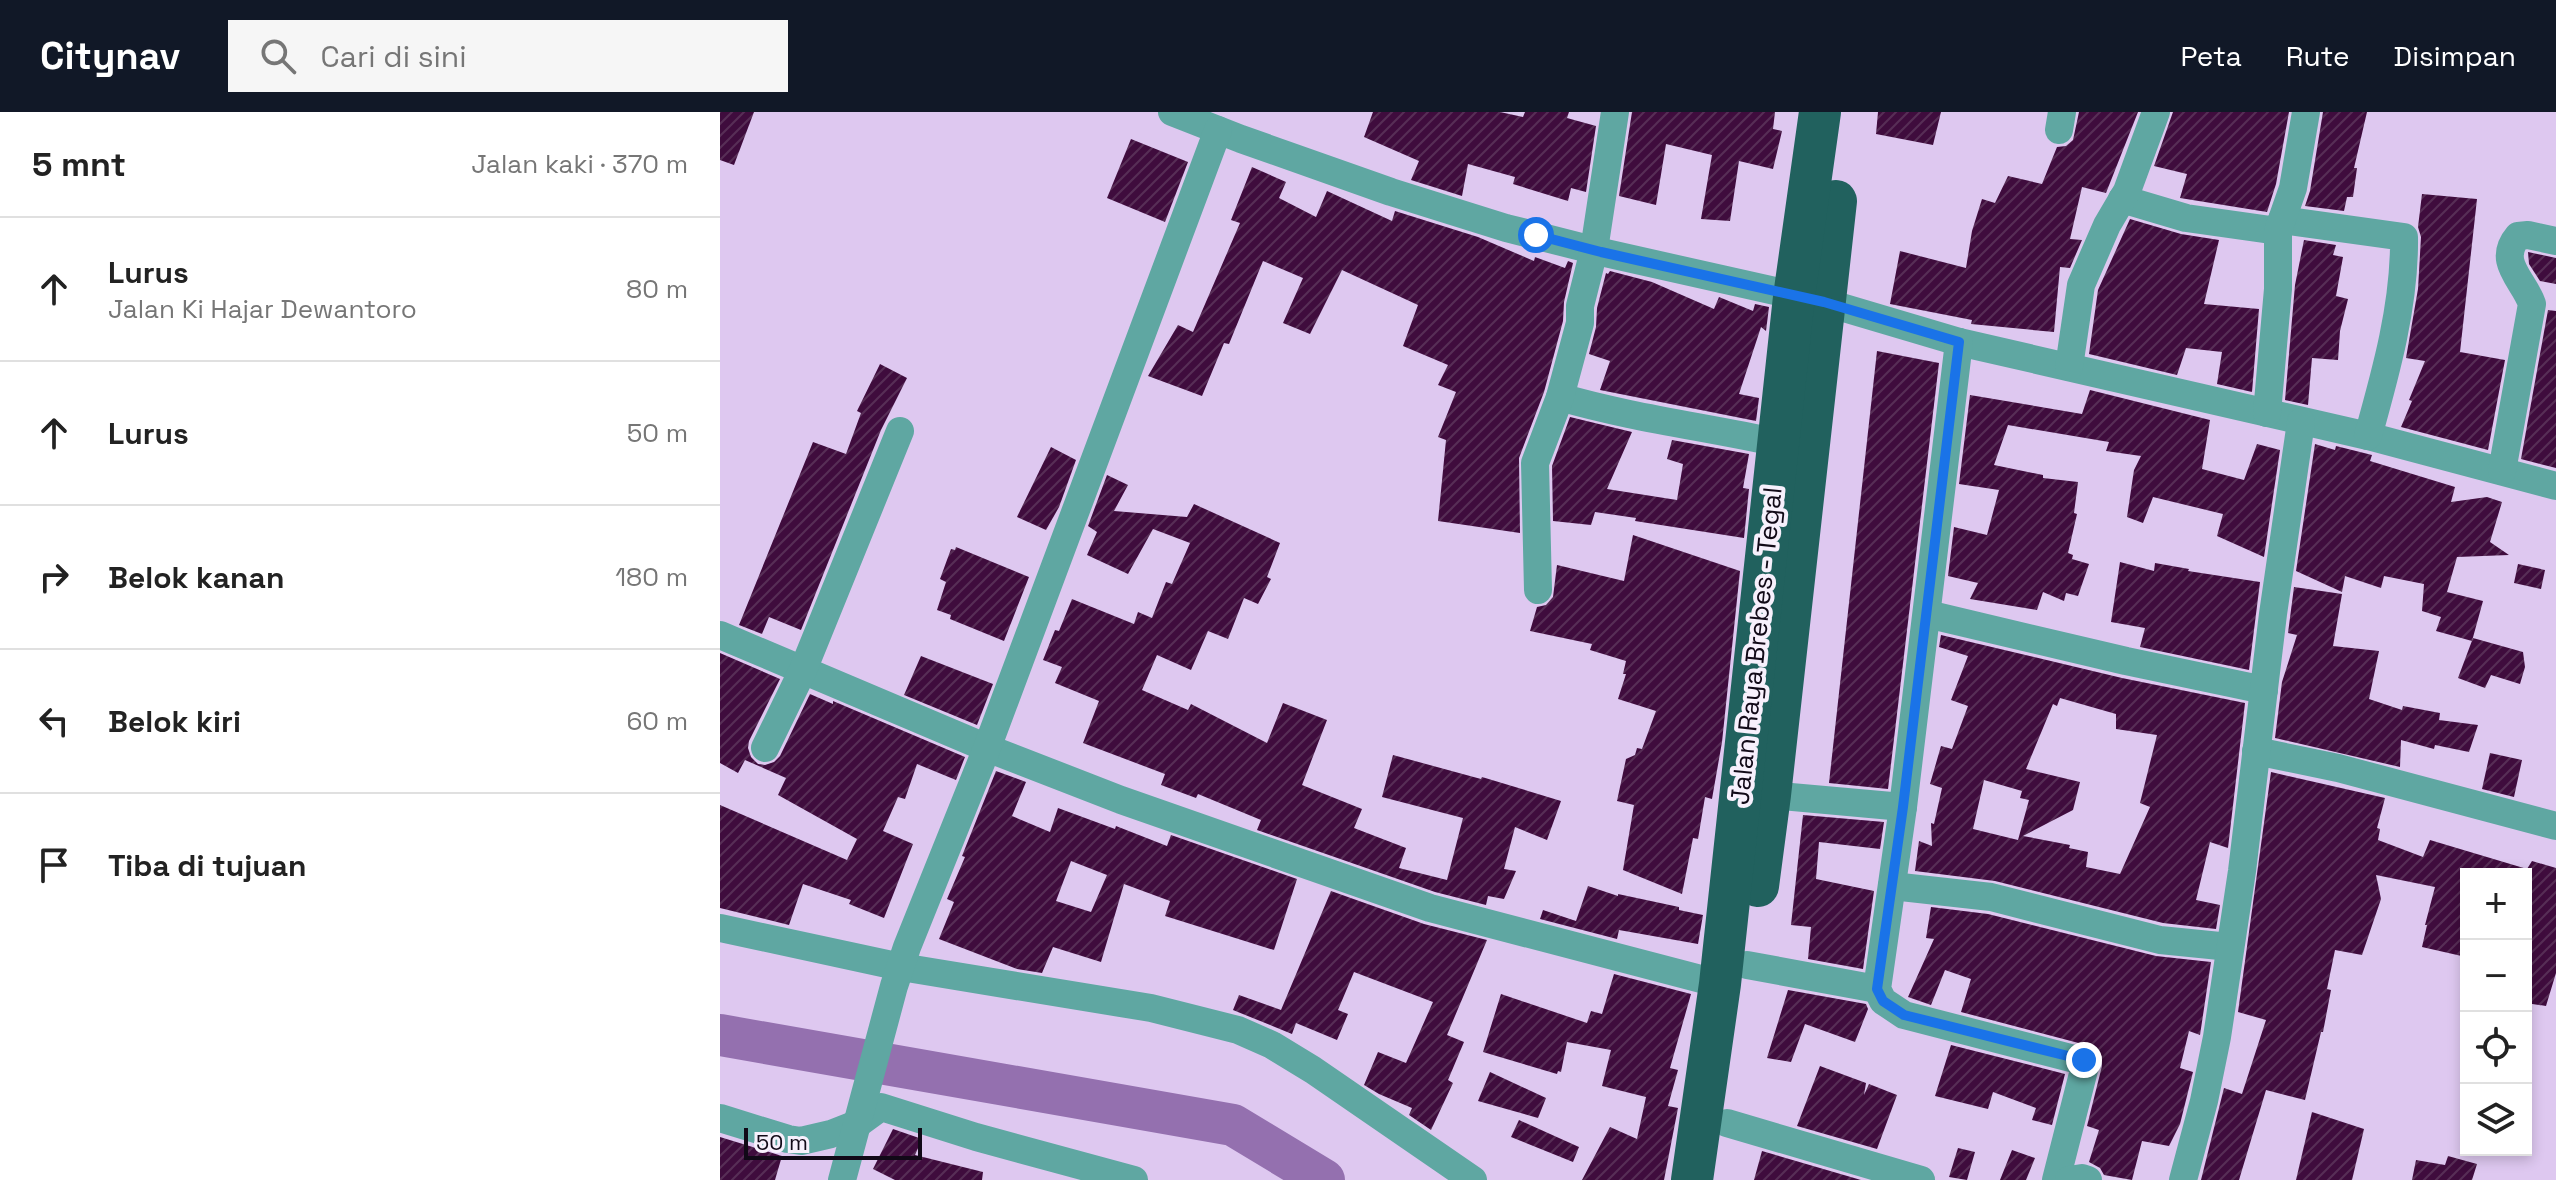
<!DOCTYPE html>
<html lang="id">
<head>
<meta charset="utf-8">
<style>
	:root { --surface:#fff; --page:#f6f6f6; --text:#222; --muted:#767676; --line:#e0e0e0; --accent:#111827 }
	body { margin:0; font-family:"Space Grotesk",sans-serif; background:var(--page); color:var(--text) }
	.controls { position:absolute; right:24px; bottom:24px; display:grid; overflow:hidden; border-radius:0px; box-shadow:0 4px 12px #0003 }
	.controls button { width:72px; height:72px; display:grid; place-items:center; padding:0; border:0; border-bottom:2px solid var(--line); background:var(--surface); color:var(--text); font:40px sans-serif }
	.scale { position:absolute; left:24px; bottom:20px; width:178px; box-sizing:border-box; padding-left:8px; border:4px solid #110917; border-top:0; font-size:22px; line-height:28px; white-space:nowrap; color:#110917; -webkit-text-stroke:6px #f7f0fc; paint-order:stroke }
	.stop { position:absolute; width:24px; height:24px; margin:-18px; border:6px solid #1a73e8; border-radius:50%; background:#fff }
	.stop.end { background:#1a73e8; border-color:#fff; box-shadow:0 2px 8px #0008 }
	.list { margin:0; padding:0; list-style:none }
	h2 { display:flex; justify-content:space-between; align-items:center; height:104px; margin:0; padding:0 32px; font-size:34px }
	h2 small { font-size:26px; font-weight:400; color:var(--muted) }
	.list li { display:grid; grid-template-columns:52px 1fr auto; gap:24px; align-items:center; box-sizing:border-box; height:144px; padding:0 32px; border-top:2px solid var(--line) }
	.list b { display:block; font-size:30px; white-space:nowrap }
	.list p { margin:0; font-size:26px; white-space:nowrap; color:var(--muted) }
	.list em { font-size:26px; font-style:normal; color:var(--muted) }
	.icon { flex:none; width:44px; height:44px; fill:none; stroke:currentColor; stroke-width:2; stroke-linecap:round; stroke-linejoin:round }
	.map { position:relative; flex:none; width:1836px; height:1068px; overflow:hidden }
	header { display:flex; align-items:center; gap:48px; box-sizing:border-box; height:112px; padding:0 40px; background:var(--accent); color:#fff }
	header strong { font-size:38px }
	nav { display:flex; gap:44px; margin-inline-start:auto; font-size:28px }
	.search { width:560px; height:72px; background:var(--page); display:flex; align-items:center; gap:20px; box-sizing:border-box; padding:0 28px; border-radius:0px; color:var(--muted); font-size:30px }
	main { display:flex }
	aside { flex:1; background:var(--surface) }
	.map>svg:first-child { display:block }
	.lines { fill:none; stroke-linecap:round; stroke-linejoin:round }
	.river { stroke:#9470af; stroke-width:42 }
	.building { fill:url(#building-hatch); fill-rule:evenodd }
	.minor { stroke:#5fa7a2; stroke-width:28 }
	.highway { stroke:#21615e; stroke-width:42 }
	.route { stroke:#1a73e8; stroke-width:10 }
	.labels { text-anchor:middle; stroke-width:8; stroke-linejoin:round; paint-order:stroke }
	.street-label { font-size:26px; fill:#110917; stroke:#f7f0fc }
</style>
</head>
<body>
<header>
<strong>Citynav</strong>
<div class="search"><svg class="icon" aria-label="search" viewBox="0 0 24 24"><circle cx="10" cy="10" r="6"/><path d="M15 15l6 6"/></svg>Cari di sini</div>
<nav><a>Peta</a><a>Rute</a><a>Disimpan</a></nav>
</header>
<main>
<aside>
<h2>5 mnt<small>Jalan kaki · 370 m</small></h2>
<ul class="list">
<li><svg class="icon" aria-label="ahead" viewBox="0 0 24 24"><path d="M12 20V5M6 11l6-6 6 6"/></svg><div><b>Lurus</b><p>Jalan Ki Hajar Dewantoro</p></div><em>80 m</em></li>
<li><svg class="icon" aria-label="ahead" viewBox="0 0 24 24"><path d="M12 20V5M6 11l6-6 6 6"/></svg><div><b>Lurus</b></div><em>50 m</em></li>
<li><svg class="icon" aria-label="right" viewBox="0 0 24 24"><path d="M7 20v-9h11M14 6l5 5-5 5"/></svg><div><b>Belok kanan</b></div><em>180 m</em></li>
<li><svg class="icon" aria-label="left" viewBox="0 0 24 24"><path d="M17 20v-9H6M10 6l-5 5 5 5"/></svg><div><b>Belok kiri</b></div><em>60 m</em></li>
<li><svg class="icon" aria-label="arrive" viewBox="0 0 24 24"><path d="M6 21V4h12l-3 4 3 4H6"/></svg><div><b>Tiba di tujuan</b></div></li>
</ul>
</aside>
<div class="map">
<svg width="1836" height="1068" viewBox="0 0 1836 1068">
	<defs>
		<pattern id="building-hatch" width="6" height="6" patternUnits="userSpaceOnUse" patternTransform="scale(2)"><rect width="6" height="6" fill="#3f0c3d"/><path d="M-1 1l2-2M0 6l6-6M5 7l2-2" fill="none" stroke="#572e56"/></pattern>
	</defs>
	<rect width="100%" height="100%" fill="#dec8f0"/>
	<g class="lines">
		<polyline class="river" points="0,923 513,1013 604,1068"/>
	</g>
	<g class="building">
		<polygon points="0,0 34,0 14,53 0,48"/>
		<polygon points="653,0 780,0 803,5 805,0 849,0 847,6 876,14 866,80 851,76 848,89 793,72 795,65 748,52 742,84 691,68 699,49 644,25"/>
		<polygon points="912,0 1055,0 1053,17 1062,19 1053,57 1019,49 1010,109 981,107 992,43 946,32 936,93 899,84"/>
		<polygon points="1158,0 1221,0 1213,33 1156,22"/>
		<polygon points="1359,0 1418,0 1386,81 1362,75 1350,127 1362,128 1350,156 1340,155 1334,220 1251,212 1252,208 1170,192 1180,139 1246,156 1252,119 1262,87 1275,91 1288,64 1322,72 1337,35 1346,34 1353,28"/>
		<polygon points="1453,0 1569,0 1556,72 1547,100 1460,86 1467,62 1434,54"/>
		<polygon points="1603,0 1647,0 1634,56 1637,56 1633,85 1627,85 1624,99 1585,94 1590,79"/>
		<polygon points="411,27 468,50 445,110 387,86"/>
		<polygon points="532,55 566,70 559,86 596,105 607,79 672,109 675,99 758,125 814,149 815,145 845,156 848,149 853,151 844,190 843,209 824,280 799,346 800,421 718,409 726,328 718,325 736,280 718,273 728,253 683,234 698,193 622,158 590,222 563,211 583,166 543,149 509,232 504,231 482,284 428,264 458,213 473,220 520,111 511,108"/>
		<polygon points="1702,82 1757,87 1740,240 1785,248 1768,338 1681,315 1692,289 1689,288 1705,249 1686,246 1698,177 1701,125 1698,115"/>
		<polygon points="1410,107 1461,122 1499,128 1484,192 1539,197 1532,280 1497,272 1502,240 1466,236 1457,263 1369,242 1378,178"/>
		<polygon points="1584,128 1616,133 1613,143 1623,145 1616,184 1628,187 1620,219 1618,248 1592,246 1588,293 1565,288 1575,173"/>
		<polygon points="1808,140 1836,146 1836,172 1820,169 1809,152"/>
		<polygon points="890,159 932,170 994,197 999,185 1033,199 1035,192 1049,195 1046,219 1041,215 1019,282 1039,286 1036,309 880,278 890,249 869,242 876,215 877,196 886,161 888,162"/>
		<polygon points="1828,198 1836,199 1836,356 1801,347"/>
		<polygon points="1157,239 1219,251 1168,677 1109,671"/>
		<polygon points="160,252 187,266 161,318 81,518 49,505 42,522 19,513 93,330 126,342 141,301 137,299"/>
		<polygon points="1370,278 1490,308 1482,357 1524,368 1537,332 1560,338 1544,445 1497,424 1503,402 1433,385 1423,411 1407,405 1414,358 1421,344 1386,339 1389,330 1288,313 1274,353 1323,363 1323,366 1358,370 1354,401 1357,402 1348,441 1353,443 1352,447 1369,452 1358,484 1346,481 1344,489 1323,480 1317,498 1250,487 1258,471 1228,464 1234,415 1267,423 1279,378 1239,372 1250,283 1362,302"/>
		<polygon points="850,305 912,320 887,377 957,388 963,352 947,347 952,328 1029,342 1023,376 1029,377 1024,426 915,409 916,406 875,400 871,413 833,409 832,354"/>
		<polygon points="1595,332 1615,338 1616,334 1652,343 1650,349 1735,375 1731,390 1767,385 1782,390 1770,430 1789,443 1737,445 1727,480 1763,489 1752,529 1716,519 1721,505 1702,499 1704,472 1664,464 1661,476 1625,464 1622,480 1576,459"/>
		<polygon points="331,335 356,348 339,395 326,418 297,405"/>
		<polygon points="387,363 408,373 394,399 467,405 474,392 560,431 547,465 551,467 538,492 524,486 508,527 488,519 471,558 437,543 422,578 468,598 471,592 547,631 563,591 607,608 582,673 642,697 634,716 686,736 679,756 727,768 743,706 662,685 673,643 761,667 762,665 841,689 827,728 795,715 784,757 796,759 784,787 768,784 766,793 715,780 537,718 541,708 478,682 476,686 441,673 445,662 363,631 379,589 335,571 342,555 323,548 335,518 339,519 352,487 414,512 418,500 432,506 446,470 452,472 470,431 433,417 408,462 367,443 377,420 368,414"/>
		<polygon points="913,423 1020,459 1002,630 992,687 985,685 978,727 973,726 962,782 903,758 914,693 897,689 906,647 915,643 917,636 922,637 936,599 898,587 906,562 903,562 906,549 870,538 872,532 810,519 817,495 826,493 833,485 837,453 904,469"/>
		<polygon points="236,435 309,465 284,529 230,507 231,503 217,498 226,470 220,467 231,437 235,438"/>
		<polygon points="1400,450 1434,459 1435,451 1469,457 1468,459 1540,470 1529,558 1420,535 1425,516 1391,510"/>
		<polygon points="1798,452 1825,458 1821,477 1794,471"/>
		<polygon points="1574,475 1622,482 1613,534 1659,539 1649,587 1682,598 1683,594 1720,601 1719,608 1758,613 1749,640 1715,633 1714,637 1681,628 1680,655 1555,626 1562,570 1577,523 1568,521"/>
		<path d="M1221,523L1402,566L1525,591L1508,736L1490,730L1476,788L1500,793L1496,817L1443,811L1275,769L1195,759L1199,729L1212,734L1211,711L1214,712L1222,676L1210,672L1221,634L1232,637L1248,594L1231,588L1248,544L1219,535ZM1340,586L1396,602V617L1437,623L1420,691L1430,695L1400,762L1366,755L1368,740L1349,736L1350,733L1303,724L1353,698L1360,670L1306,657L1333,592L1337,594ZM1264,668L1302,679L1300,686L1309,688L1298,728L1253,717Z"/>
		<polygon points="1753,526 1803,540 1805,555 1800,572 1771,563 1765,576 1738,566"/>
		<polygon points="0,541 60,567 29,629 28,636 31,645 38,652 45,653 54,650 60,644 90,582 113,592 113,589 245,645 236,668 197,652 185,687 178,685 163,719 193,732 164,806 129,792 131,788 83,772 69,813 0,796 0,693 127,748 137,727 58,683 66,666 25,648 18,661 0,651"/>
		<polygon points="201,544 273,572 257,613 184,583"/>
		<polygon points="1770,641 1802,648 1794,685 1762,677"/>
		<path d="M276,659L306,670L292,704L330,720L338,696L395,717L396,714L447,734L451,723L577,767L554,838L445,804L450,789L404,772L381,850L333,835L322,861L297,857L219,827L234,790L227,787L245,745L242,744ZM351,749L387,763L371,800L336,789Z"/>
		<polygon points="1551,660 1665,686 1657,716 1660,717 1658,728 1703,745 1710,728 1807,757 1812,749 1836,756 1836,861 1826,894 1806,891 1806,762 1746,762 1746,845 1702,835 1707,813 1705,813 1715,775 1656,763 1661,787 1642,843 1615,838 1607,877 1611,878 1603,920 1601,920 1585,988 1546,978 1519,1068 1481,1068 1504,976 1522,982 1546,908 1518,900"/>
		<polygon points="1083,703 1164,710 1160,737 1099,730 1096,767 1154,779 1143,857 1088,847 1091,815 1071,813"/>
		<polygon points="868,774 898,784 898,782 959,795 959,798 983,803 978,832 899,818 897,827 820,807 823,798 856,809"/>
		<polygon points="611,779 704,812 767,828 727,923 744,930 728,968 733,971 711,1018 689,1003 692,996 659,982 644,973 658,940 686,951 713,890 634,860 618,898 628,902 617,928 576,911 572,922 513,898 519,883 561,898"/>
		<polygon points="1211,795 1268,802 1436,844 1491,850 1480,923 1469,919 1460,956 1473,960 1460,1012 1449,1034 1422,1029 1412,1068 1384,1063 1380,1056 1369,1050 1379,1018 1367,1014 1382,954 1382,945 1377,937 1370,934 1241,900 1251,867 1225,858 1211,893 1188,885 1214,827 1206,826"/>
		<polygon points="894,862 971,882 950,956 958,958 948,994 958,996 944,1068 862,1068 890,1015 917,1027 926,985 882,974 891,938 847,930 841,960 838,959 837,962 763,940 781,882 867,911 871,899 882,902"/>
		<polygon points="1068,878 1146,892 1148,897 1135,930 1085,912 1071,950 1047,946"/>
		<polygon points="1231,933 1345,962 1332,1013 1312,1008 1316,996 1273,980 1268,997 1215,984"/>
		<polygon points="1100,954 1146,971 1144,983 1149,972 1177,983 1157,1037 1077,1014"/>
		<polygon points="770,960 826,986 818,1006 758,989"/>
		<polygon points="1592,1000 1644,1017 1632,1068 1576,1068"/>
		<polygon points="799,1008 859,1035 853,1050 791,1025"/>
		<polygon points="173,1017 202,1027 195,1043 263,1060 262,1068 175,1068 153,1057"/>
		<polygon points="0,1025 62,1044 55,1068 0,1068"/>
		<polygon points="1238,1036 1255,1040 1247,1068 1229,1065"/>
		<polygon points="1292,1038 1315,1046 1306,1068 1280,1068"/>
		<polygon points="1042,1039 1141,1068 1034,1068"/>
		<polygon points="1728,1044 1757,1052 1752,1068 1692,1068 1696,1048 1725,1053"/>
	</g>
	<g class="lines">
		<g class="minor">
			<polyline points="452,0 521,27 671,80 786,116 881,140 1104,190 1239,230 1648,324 1836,374"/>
			<polyline points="1339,18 1342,0"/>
			<polyline points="1402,87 1466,106 1558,119"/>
			<path d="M1562,108L1684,125C1685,192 1666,260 1648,324"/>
			<polyline points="1239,230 1183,695 1157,877 1163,889 1184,903 1366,950 1336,1068"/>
			<polyline points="1349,255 1361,173 1387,113 1407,79 1436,0"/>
			<path d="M840,285C912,306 986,315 1059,331"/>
			<polyline points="1547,301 1558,177 1558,119 1573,76 1586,0"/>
			<path d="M1782,359L1812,192C1804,168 1776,150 1798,124L1808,123L1836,129"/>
			<polyline points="818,478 815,351 840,285 860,211 860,194 874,138 895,0"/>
			<polyline points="1207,502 1406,549 1544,578"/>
			<polyline points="0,523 267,636 401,688 710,796 1000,872"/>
			<polyline points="45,636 83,558 180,319"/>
			<polyline points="1536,639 1618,656 1836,714"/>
			<polyline points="1050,683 1183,695"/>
			<polyline points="1172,774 1271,785 1440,828 1510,835"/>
			<polyline points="0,816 181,855 431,896 518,918 552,933 593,958 753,1068"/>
			<polyline points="1027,853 1157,877"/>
			<polyline points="0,1006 68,1027 81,1029 111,1022 139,1011 161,995 256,1025 414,1068"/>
			<polyline points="1007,1011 1201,1068"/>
			<polyline points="122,1068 174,874 187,835 267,636 498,18"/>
			<polyline points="1349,1068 1362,1066 1368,1068"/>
			<polyline points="1463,1068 1484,989 1497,925 1522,759 1553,502 1581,310"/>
		</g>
		<g class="highway">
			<polyline points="1038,774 1050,683 1116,89"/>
			<polyline points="972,1068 1000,872 1074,185 1100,0"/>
		</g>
	</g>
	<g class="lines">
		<polyline class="route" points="816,123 881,140 1104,190 1239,230 1183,695 1157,877 1163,889 1184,903 1364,948"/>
	</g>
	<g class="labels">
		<g class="street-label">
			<text transform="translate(1036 534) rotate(-84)" y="9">Jalan Raya Brebes - Tegal</text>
		</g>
	</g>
</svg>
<div class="controls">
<button>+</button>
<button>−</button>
<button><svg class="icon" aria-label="locate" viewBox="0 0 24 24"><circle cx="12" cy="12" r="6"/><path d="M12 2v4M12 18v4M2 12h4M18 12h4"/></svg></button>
<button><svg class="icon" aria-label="layers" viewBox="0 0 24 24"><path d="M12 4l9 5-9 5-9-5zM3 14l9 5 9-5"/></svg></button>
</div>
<div class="scale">50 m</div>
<div class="stop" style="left:816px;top:123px"></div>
<div class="stop end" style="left:1364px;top:948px"></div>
</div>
</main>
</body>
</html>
